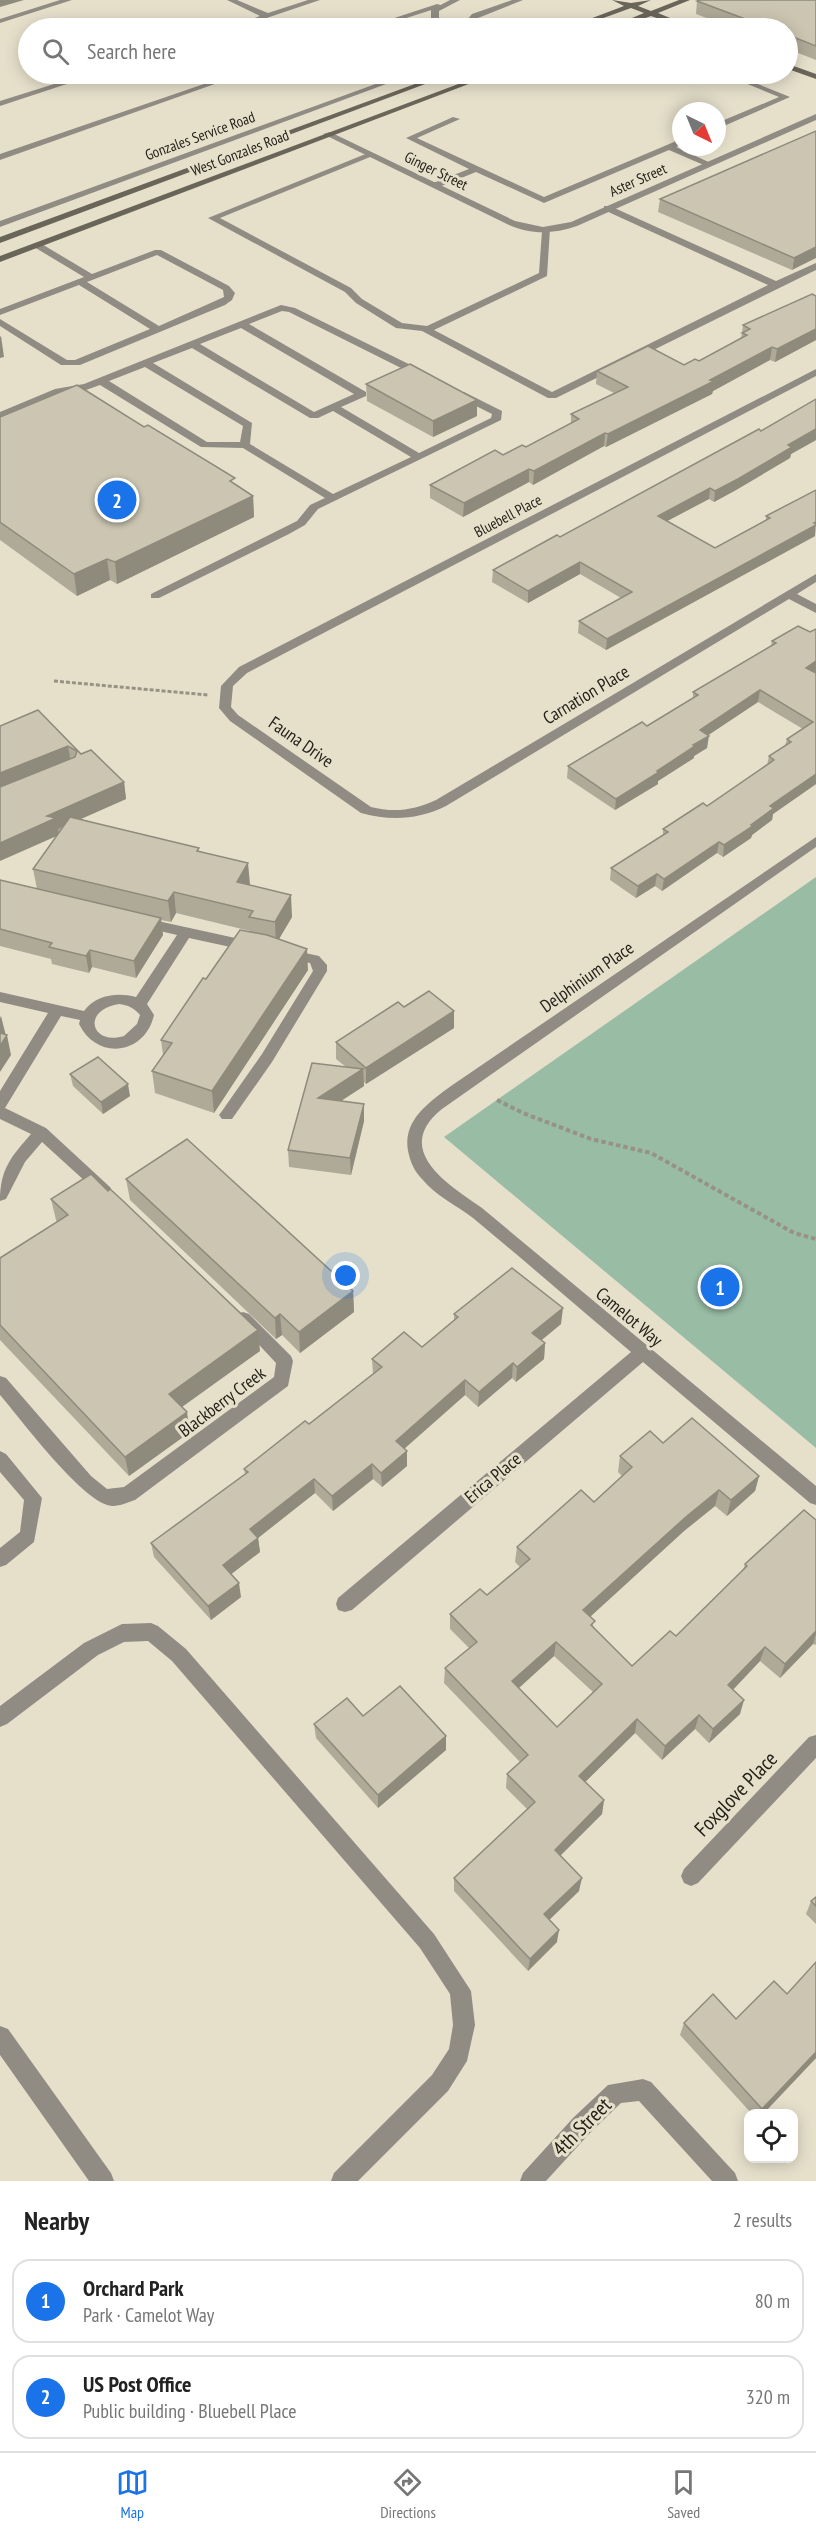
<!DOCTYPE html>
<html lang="en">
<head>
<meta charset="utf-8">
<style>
	:root { --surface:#fff; --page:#f6f6f6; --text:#222; --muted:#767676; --line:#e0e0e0; --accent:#1a73e8 }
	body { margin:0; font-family:"PT Sans Narrow",sans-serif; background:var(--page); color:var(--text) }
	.controls { position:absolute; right:18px; bottom:18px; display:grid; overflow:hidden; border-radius:12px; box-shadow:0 3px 15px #0003 }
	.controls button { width:54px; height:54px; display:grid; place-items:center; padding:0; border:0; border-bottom:2px solid var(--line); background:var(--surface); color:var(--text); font:30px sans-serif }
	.compass { position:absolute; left:672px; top:102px; width:54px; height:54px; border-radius:50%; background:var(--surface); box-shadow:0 3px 15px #0003; rotate:137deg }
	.you { position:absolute; left:346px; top:1276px; width:21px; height:21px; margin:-15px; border:4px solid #fff; border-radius:50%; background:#1a73e8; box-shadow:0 0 0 9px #1a73e833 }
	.badge { display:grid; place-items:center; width:39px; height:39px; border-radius:50%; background:var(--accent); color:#fff; font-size:20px; font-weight:700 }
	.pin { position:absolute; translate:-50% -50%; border:3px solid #fff; box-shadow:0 2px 6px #0006 }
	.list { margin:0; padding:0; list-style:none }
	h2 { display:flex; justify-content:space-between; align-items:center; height:78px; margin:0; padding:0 24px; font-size:26px }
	h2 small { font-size:20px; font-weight:400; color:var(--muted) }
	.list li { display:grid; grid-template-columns:39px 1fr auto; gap:18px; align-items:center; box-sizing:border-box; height:84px; margin:0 12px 12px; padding:0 12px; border:2px solid var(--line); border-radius:18px }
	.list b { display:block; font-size:22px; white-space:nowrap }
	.list p { margin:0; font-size:20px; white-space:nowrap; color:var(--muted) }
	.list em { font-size:20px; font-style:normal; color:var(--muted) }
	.icon { flex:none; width:33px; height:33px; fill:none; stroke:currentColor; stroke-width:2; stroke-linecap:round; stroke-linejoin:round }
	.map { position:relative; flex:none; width:816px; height:2181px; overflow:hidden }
	.search { position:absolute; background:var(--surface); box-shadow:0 3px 15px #0003; left:18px; right:18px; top:18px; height:66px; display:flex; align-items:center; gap:15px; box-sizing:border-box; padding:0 21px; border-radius:33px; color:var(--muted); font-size:22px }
	.sheet { height:270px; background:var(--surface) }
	nav { display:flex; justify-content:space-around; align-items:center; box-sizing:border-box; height:84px; border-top:2px solid var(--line); background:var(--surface); font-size:16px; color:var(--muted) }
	nav a { display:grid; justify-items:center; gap:3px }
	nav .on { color:var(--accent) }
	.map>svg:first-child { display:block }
	.green { fill:#99bca5 }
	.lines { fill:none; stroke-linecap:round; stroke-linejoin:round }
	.path-far1 { stroke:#979283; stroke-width:3; stroke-dasharray:4 2; stroke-linecap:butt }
	.path { stroke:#979283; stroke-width:4; stroke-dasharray:4.5 3; stroke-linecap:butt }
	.lane { fill:#908c84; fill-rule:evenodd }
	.street { fill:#908c84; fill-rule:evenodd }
	.secondary { fill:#6a6559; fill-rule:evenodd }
	.wall { fill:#afa998; fill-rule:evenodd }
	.shaded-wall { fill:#8e8a7c }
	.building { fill:#cbc5b1; stroke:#8e8a7c; stroke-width:1.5; fill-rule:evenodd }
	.labels { text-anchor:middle; stroke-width:6; stroke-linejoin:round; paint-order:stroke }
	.far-street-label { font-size:15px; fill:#25221b; stroke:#e6e0cb }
	.street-label { font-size:18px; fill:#25221b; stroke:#e6e0cb }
	.near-street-label { font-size:21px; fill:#25221b; stroke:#e6e0cb }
</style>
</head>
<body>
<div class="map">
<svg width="816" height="2181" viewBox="0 0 816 2181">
	<rect width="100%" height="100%" fill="#e6e0cb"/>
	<polygon class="green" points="816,877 816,1448 444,1137"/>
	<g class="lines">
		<polyline class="path-far1" points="54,681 208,695"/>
		<polyline class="path" points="497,1100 523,1113 591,1139 651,1153 794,1233 816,1239"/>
		<g class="lane">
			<polygon points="512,0 523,0 478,18 475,21 475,28 467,28 467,20 472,14"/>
			<polygon points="437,4 444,6 375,28 364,28"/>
			<polygon points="233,74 243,74 0,160 0,154"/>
			<polygon points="723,74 733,74 790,97 717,129 717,123 779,97"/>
			<polygon points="453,117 460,119 417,138 544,197 681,139 681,145 676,147 713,164 706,166 669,150 544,203 476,172 439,187 433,187 433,183 469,169 406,138"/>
			<polygon points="368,153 375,155 220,218 351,288 362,299 402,323 427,326 539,273 542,231 550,229 547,276 434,330 552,392 768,285 604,210 604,206 610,206 776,281 816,263 816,270 556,398 548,398 422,331 396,328 356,303 345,292 208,218"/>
			<path d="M34,243H40L92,274L155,250H161L229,286L235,293L232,300L225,305L80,365H61L0,326V319L67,360H75L150,329L79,285L0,315V309L84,277L34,247ZM157,255L223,290L224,297L159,326L87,282Z"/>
			<path d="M281,305L295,308L427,373V377H419L289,312L282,311L249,324L366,392V396L341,407L419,453L491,418L492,414L456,396V392H464L502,411L501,420L318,509L305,525L289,534L159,598H151V594L297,521L310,505L325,498L243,448L201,447L100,385L86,390L61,394L0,419V412L55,389L84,384ZM241,328L354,394L314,412L200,344ZM192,348L310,418H318L333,411L411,457L333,494L250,444L252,423L153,363ZM145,367L243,426L240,442H207L109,381Z"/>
			<polygon points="151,1623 158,1626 186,1649 434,1934 471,1991 475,2025 467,2061 448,2091 358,2181 331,2181 334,2173 432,2075 449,2049 453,2025 450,1994 420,1948 172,1661 148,1641 124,1642 98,1655 7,1724 0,1727 0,1706 84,1643 122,1624"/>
			<polygon points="0,2026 8,2029 111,2173 114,2181 89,2181 0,2055"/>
		</g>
		<g class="street">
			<polygon points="60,0 72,0 0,23 0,19"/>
			<polygon points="227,0 237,0 268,13 308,0 320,0 237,28 227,28 260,16"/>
			<polygon points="450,0 460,0 439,11 439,28 431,28 431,10"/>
			<polygon points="86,74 97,74 0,106 0,101"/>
			<polygon points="403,74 413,74 0,227 0,221"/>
			<path d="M816,114V120L577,226C553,234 532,235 509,225L323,134L330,132L515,221L543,227L571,222Z"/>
			<path d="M816,369V376L247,673L233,686L231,707L238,715L371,807C394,813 415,810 436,800L816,574V582L797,594L816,604V613L789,599L446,806C417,820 391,821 361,813L230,721L219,708L221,686L239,667Z"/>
			<path d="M816,837V847L442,1109C391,1150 449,1185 482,1208L816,1486V1505L810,1503L643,1362L352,1610L345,1612L338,1610L336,1604L338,1598L631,1352C578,1307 526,1262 473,1218C456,1205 436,1196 422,1179C416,1173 411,1164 409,1155C400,1122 428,1103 451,1086Z"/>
			<path d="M144,918L249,941L256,946L249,951L189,938L147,1004L154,1015C145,1055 97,1061 79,1024L80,1020L61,1016L5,1108L46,1128L111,1188L109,1192H97L42,1142L25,1162L6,1199L0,1201C0,1169 11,1157 31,1134L0,1119V1091L48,1013L0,1002V992L84,1011C96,995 117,992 136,997L177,935L139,926L137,923L139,920ZM119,1004C128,1005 134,1008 140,1015L137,1024L124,1036C91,1046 81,1010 119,1004Z"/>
			<polygon points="287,949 319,956 327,965 327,971 272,1062 232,1119 222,1119 219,1115 222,1111 262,1054 313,971 310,963 282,957 280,954"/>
			<path d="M243,1312L249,1314L291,1356L293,1361L288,1386L135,1500C129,1502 120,1506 113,1506C85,1506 20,1418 0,1395V1376L6,1378L91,1476L107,1489L124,1487L274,1377L276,1363L235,1319L237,1314Z"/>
			<polygon points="0,1451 6,1454 42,1498 34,1542 6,1565 0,1567 0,1548 20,1532 24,1500 0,1472"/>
			<polygon points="816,1735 816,1758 698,1883 691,1886 684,1883 681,1876 684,1869 809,1737"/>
			<polygon points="643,2079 651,2082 735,2173 738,2181 712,2181 639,2101 621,2103 589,2134 546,2181 520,2181 523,2173 573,2118 608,2085"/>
		</g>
		<g class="secondary">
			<polygon points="612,0 631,3 651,0 638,6 651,11 679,0 690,0 658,13 694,28 684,28 651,16 618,28 608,28 644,13 631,8 576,28 566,28 624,6"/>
			<polygon points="788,64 816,74 816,79 788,69"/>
			<polygon points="442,74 452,74 0,243 0,237"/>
			<polygon points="485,74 495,74 0,262 0,256"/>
		</g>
	</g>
	<g class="wall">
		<polygon points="816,0 816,60 788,49 788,28 733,28 696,14 697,1"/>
		<polygon points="816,131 792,270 658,212 660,199"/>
		<polygon points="816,296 816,340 775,362 770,360 713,391 712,394 606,447 604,446 533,485 529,482 463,517 430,498 430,485 503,455 526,447 571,423 571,414 614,393 596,384 597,371 684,365 699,361 741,339 743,325"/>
		<polygon points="366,384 477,416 433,437 367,401"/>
		<polygon points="816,399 816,440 791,454 790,458 736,490 714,502 709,499 667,521 715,548 766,520 766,516 816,490 815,536 606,650 578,633 579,621 621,598 580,574 528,603 492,582 493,570 560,537 761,431"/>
		<polygon points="0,417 236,484 253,496 254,517 117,584 110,580 77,596 0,540"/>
		<polygon points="816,629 816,672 815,673 816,673 816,784 773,814 772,820 752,835 751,838 723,857 717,853 662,891 655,886 636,898 610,880 611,868 663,835 663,829 707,806 767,765 769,756 785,746 787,739 803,729 758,702 708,735 707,748 694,756 694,758 658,781 658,784 615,810 567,778 568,766 647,726 693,698 693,692 771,646 772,641 810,632"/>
		<polygon points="38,710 81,754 124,782 126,799 81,819 200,851 250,884 249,885 292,917 279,939 308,970 214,1113 155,1093 152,1071 163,1055 161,1040 206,979 250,931 176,913 171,922 161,920 163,935 136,978 92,967 89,973 52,964 51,959 0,946 0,880 37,889 33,869 56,836"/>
		<polygon points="404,1007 454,1011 454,1028 366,1084 364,1082 364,1086 341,1101 364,1121 351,1175 289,1167 288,1150 346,1067 336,1059 336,1042"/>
		<polygon points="70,1074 130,1096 103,1114 73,1086"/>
		<polygon points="126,1179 353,1291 354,1312 300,1353 282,1335 276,1339 130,1200"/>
		<polygon points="51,1199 260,1351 182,1407 190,1432 129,1476 0,1340 0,1258 57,1222 56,1220"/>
		<polygon points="454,1314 561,1324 541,1340 545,1343 544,1359 516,1382 512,1378 478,1407 465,1395 404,1449 407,1466 382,1487 373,1479 333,1511 315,1493 258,1538 260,1552 231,1574 241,1597 211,1620 154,1557 151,1543 245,1474 244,1469 309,1424 373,1374 372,1359 422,1347 454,1320"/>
		<path d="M663,1443L759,1476L755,1491L727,1516L715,1506L684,1531L590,1617L594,1628L632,1666L676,1636L743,1570L745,1564L816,1520V1644L815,1645L813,1644L780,1678L760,1661L733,1690L740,1714L709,1743L695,1729L662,1760L635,1733L585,1782L604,1800L602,1814L560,1856L579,1891L549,1920L557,1942L528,1971L454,1891V1878L527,1809L506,1788L507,1774L520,1762L444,1683L445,1668L469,1648L450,1629V1614L487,1595L520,1567L515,1562L517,1547L594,1502L622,1476L618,1472L620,1456ZM554,1656L593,1692L557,1727L519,1688Z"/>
		<polygon points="363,1716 446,1750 378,1808 316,1738 314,1724"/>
		<polygon points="816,1897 816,1924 806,1914 811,1901"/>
		<polygon points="816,1962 816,2058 763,2114 752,2114 680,2035 684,2023 736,2019 787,1994"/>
	</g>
	<g class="shaded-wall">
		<polygon points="0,0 24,0 0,7"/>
		<polygon points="816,247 816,258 792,270 794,258"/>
		<polygon points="816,329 816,340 775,362 777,349"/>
		<polygon points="1,336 4,357 0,358 0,337"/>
		<polygon points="772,347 770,360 713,391 712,394 606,447 608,434"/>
		<polygon points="477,400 477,416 433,437 433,421"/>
		<polygon points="816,429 816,440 791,454 790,458 736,490 714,502 715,491 788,445"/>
		<polygon points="605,433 604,446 533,485 534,471"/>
		<polygon points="529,469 529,482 463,517 464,503"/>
		<polygon points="710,488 709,499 656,527 658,516"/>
		<polygon points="253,496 254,517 117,584 115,562"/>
		<polygon points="816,522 815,536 606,650 607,639"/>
		<polygon points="107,559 110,580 77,596 74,574"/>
		<polygon points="580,562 580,574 528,603 528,591"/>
		<polygon points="816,661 816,672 804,679 806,668"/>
		<polygon points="760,690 758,702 698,742 700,730"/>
		<polygon points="709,736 707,748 694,756 694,758 658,781 658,784 615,810 616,799 693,745"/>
		<polygon points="68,746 71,763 0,792 0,773"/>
		<polygon points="816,774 816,784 773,814 772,820 752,835 751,838 723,857 724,845 770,806"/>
		<polygon points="124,782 126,799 58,829 59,835 0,861 0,843 47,816"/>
		<polygon points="719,842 717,853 662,891 664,879"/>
		<polygon points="248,863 250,884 238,904 237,882"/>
		<polygon points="657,874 655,886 636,898 638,886"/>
		<polygon points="174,892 176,913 171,922 168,901"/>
		<polygon points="291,895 292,917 276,944 275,922"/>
		<polygon points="161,918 163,935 136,978 134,961"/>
		<polygon points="307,949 308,970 214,1113 212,1091"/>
		<polygon points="90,950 92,967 89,973 86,956"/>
		<polygon points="454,1011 454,1028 366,1084 366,1068"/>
		<polygon points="1,1016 6,1036 0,1044 0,1018"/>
		<polygon points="7,1035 11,1055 0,1072 0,1046"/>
		<polygon points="363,1069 364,1086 319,1115 318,1098"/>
		<polygon points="128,1084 130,1096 103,1114 101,1102"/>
		<polygon points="364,1104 364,1121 351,1175 350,1158"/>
		<polygon points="353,1291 354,1312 300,1353 299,1332"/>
		<polygon points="563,1308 561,1324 531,1349 532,1333"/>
		<polygon points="280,1314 282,1335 276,1339 275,1318"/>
		<polygon points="258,1330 260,1351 172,1414 169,1394"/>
		<polygon points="545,1343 544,1359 516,1382 517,1367"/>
		<polygon points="513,1363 512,1378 478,1407 479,1392"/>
		<polygon points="465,1380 465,1395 396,1456 396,1441"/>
		<polygon points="187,1412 190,1432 129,1476 125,1457"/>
		<polygon points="407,1451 407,1466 382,1487 381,1473"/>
		<polygon points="372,1464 373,1479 333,1511 332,1496"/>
		<polygon points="759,1476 755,1491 727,1516 731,1500"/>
		<polygon points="314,1479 315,1493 258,1538 260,1552 225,1579 223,1565 250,1529"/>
		<polygon points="719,1490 715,1506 684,1531 581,1625 583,1610 687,1516"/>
		<polygon points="239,1583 241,1597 211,1620 208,1606"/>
		<polygon points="816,1631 816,1634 813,1644 780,1678 785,1664"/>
		<polygon points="556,1642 554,1656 511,1695 512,1681"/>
		<polygon points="765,1647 760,1661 724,1699 728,1685"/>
		<polygon points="744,1700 740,1714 709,1743 713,1729"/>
		<polygon points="699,1715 695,1729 662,1760 665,1746"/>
		<polygon points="637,1719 635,1733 577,1790 579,1776"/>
		<polygon points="446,1736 446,1750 378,1808 378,1795"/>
		<polygon points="604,1800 602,1814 553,1863 555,1850"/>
		<polygon points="582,1878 579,1891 542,1927 544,1914"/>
		<polygon points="559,1930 557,1942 528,1971 530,1959"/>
		<polygon points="816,2052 816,2058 763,2114 760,2114 762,2109"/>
	</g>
	<g class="building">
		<polygon points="700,0 816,0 816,46 788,35 788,28 769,28 697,1"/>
		<polygon points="816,131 816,247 794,258 660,199"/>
		<polygon points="812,294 816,296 816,329 777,349 772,347 710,380 714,381 608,434 605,433 534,471 529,469 464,503 430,485 495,450 503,455 522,445 526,447 579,419 571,414 628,387 597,371 648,346 684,365 695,359 699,361 747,335 742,333 750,329 743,325"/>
		<polygon points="410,364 477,400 433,421 366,384"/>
		<polygon points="77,385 144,427 148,425 235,478 230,481 253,496 115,562 107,559 74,574 0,522 0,417"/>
		<polygon points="816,399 816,429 788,445 792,447 738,479 715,491 710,488 658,516 715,548 770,518 766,516 816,490 816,522 814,523 816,524 816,525 607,639 579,621 632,592 580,562 528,591 493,570 557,535 560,537 759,429 761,431"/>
		<polygon points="798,626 810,632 816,629 816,661 806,668 816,673 816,774 770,806 774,808 751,825 753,826 724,845 719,842 664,879 657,874 638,886 611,868 668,832 663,829 703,803 707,806 774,760 769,756 791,742 787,739 813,722 760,690 700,730 709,736 693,745 695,746 657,771 659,772 616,799 568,766 642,722 647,726 698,695 693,692 776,643 772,641"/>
		<polygon points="38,710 81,754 91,750 124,782 47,816 56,818 0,843 0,787 75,757 77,751 68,746 0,773 0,726"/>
		<polygon points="70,817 199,848 197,851 248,863 237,882 291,895 275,922 249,917 253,911 174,892 168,901 33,869"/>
		<polygon points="0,880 161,918 134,961 90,950 86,956 49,947 52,943 0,929"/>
		<polygon points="240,930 267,935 307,949 212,1091 152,1071 172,1043 161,1040 203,978 206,979"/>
		<polygon points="429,991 454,1011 366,1068 336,1042 398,1002 404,1007"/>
		<polygon points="0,1033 7,1035 0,1046"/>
		<polygon points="98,1057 128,1084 101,1102 70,1074"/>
		<polygon points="312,1063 363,1069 318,1098 364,1104 350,1158 288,1150"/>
		<polygon points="187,1139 353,1291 299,1332 280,1314 275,1318 126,1179"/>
		<polygon points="91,1174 108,1191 110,1189 121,1199 258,1330 169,1394 187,1412 125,1457 0,1325 0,1258 68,1215 51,1199"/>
		<polygon points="512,1268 563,1308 532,1333 545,1343 517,1367 513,1363 479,1392 465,1380 396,1441 407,1451 381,1473 372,1464 332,1496 314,1479 250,1529 258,1538 223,1565 239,1583 208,1606 151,1543 248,1472 244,1469 305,1421 309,1424 382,1367 372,1359 404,1332 422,1347 458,1317 454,1314"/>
		<path d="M692,1418L759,1476L731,1500L719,1490L687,1516L583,1610L595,1621L591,1625L632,1666L670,1631L676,1636L747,1566L745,1564L804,1510L816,1520V1631L785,1664L765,1647L728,1685L744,1700L713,1729L699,1715L665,1746L637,1719L579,1776L604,1800L555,1850L582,1878L544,1914L559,1930L530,1959L454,1878L535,1802L507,1774L528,1755L445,1668L477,1642L450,1614L480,1589L487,1595L530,1559L517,1547L581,1490L594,1502L632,1467L620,1456L650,1431L663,1443ZM556,1642L602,1684L557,1727L512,1681Z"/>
		<polygon points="400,1686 446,1736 378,1795 314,1724 347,1698 363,1716"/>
		<polygon points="816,1897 816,1906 811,1901"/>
		<polygon points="816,1962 816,2052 762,2109 684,2023 713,1994 736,2019 774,1981 787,1994"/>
	</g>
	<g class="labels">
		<g class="far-street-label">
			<text transform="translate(200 136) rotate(-20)" y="5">Gonzales Service Road</text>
			<text transform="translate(240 153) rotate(-21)" y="5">West Gonzales Road</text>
			<text transform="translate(436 171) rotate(26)" y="5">Ginger Street</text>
			<text transform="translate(638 180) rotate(-24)" y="5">Aster Street</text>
			<text transform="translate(508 516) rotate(-28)" y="5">Bluebell Place</text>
		</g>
		<g class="street-label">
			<text transform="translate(586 695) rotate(-31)" y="6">Carnation Place</text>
			<text transform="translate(301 742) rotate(35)" y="6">Fauna Drive</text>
			<text transform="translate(587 977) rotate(-35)" y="6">Delphinium Place</text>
			<text transform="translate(629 1317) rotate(40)" y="6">Camelot Way</text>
			<text transform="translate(222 1402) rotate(-37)" y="6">Blackberry Creek</text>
			<text transform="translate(493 1478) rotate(-40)" y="6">Erica Place</text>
		</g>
		<g class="near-street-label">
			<text transform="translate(736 1794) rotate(-46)" y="7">Foxglove Place</text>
			<text transform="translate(582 2127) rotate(-45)" y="7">4th Street</text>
		</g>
	</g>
</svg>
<div class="controls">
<button><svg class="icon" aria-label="locate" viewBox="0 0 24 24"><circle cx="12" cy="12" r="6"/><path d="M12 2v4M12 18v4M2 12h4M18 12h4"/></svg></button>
</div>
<svg class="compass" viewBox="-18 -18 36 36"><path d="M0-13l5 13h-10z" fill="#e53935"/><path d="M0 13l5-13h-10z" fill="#767676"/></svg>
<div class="you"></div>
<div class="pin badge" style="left:720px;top:1287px">1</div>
<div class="pin badge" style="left:117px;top:500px">2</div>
<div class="search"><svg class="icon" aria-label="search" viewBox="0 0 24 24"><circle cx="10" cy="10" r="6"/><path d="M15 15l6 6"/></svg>Search here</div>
</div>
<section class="sheet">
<h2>Nearby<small>2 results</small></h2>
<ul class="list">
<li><span class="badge">1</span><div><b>Orchard Park</b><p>Park · Camelot Way</p></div><em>80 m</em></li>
<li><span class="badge">2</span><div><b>US Post Office</b><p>Public building · Bluebell Place</p></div><em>320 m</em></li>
</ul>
</section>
<nav>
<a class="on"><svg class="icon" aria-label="map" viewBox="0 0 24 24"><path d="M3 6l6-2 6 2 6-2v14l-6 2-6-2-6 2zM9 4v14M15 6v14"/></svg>Map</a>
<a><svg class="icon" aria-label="directions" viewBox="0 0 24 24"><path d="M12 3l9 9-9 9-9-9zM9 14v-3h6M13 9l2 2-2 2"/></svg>Directions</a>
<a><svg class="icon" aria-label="saved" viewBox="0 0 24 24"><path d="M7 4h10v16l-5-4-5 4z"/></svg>Saved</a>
</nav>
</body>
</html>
